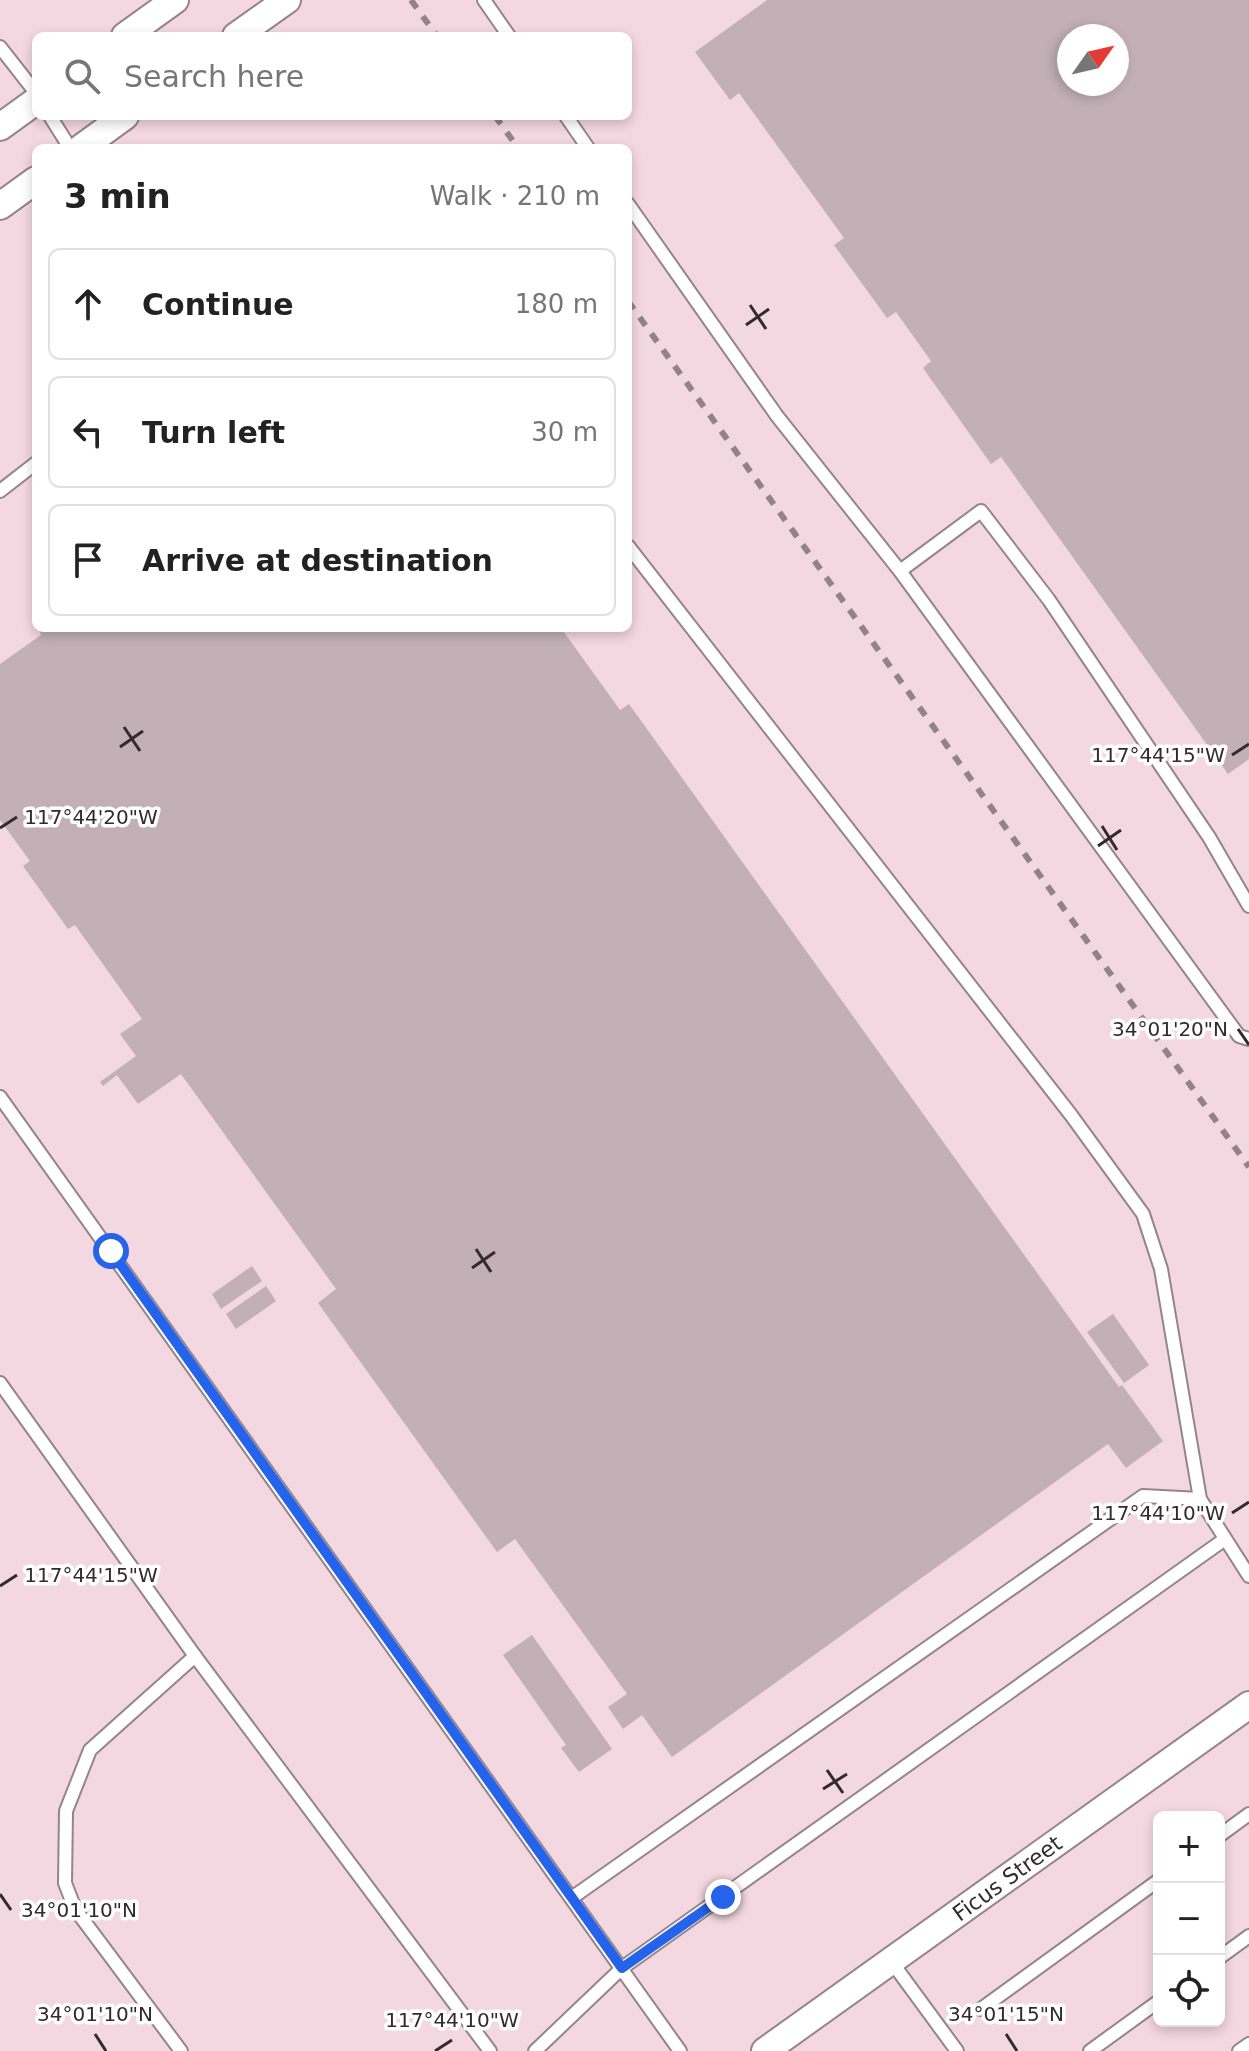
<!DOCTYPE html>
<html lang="en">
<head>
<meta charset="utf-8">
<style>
	:root { --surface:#fff; --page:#f2f2f2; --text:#222; --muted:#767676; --line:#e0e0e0 }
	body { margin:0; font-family:"DejaVu Sans",sans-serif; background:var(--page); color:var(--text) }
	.controls { position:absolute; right:24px; bottom:24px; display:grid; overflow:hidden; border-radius:12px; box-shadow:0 4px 12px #0003 }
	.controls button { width:72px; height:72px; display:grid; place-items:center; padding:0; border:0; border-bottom:2px solid var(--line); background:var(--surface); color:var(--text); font:40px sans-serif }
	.compass { position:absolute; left:1057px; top:24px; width:72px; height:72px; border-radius:50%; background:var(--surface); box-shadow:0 4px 12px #0003; rotate:56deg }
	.stop { position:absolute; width:24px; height:24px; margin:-18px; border:6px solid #2563eb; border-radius:50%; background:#fff }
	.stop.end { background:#2563eb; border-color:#fff; box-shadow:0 2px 8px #0008 }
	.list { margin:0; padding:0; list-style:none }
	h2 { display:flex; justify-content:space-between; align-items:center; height:104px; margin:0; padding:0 32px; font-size:34px }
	h2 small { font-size:26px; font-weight:400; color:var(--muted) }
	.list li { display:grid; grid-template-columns:52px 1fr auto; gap:24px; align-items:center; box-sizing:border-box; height:112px; margin:0 16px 16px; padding:0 16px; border:2px solid var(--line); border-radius:12px }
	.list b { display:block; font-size:30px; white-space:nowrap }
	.list em { font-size:26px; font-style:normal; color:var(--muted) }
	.icon { flex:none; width:44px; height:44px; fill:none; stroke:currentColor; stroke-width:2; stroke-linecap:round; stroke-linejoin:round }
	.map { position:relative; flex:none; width:1249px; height:2051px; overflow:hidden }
	.search { position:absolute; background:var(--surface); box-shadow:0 4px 12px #0003; left:32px; top:32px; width:600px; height:88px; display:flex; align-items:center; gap:20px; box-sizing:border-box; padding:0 28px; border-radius:12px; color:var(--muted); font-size:30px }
	.panel { position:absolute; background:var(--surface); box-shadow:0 4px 12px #0003; left:32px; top:144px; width:600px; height:488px; border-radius:12px }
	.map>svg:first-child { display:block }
	.built { fill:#f3d7e1; fill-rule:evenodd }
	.building { fill:#c2b0b6; fill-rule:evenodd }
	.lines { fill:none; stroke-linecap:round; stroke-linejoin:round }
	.lane-casing { stroke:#95848a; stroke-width:16 }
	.street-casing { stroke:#95848a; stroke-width:30 }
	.lane { stroke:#fff; stroke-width:12 }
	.street { stroke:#fff; stroke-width:26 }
	.rail { stroke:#918488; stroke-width:6; stroke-dasharray:10 10; stroke-linecap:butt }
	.route { stroke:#2563eb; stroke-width:10 }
	.ticks { fill:none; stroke:#322b2d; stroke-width:3 }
	.labels { text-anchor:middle; stroke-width:7; stroke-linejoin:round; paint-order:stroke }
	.street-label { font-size:22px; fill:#322b2d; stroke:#fff }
	.ticks-label { font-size:20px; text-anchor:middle; fill:#322b2d; stroke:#fff; stroke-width:7; stroke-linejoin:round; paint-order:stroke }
</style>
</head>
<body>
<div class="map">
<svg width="1249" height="2051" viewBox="0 0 1249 2051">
	<rect width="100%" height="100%" fill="#f9e6ec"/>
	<path class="built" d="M0,0H1249V2051H0ZM36,36H628V116H36ZM1069,36H1117V84H1069ZM36,148H628V628H36ZM1159,1817H1219V2021H1159Z"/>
	<g class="building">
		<path d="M767,0H1249V759L1228,774L1001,457L991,464L923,368L931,361L896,312L887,318L834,245L844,238L739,93L730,100L695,52ZM1069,36H1117V84H1069Z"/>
		<polygon points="38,628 561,628 620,710 629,704 1119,1387 1122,1385 1163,1441 1126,1468 1108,1444 672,1757 642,1715 623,1729 608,1707 627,1694 515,1539 497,1552 318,1303 336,1289 181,1074 138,1104 117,1075 103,1086 100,1082 136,1056 120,1034 142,1019 75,925 68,929 23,866 30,861 0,820 0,664 41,635"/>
		<polygon points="252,1266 262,1281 221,1309 212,1294"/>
		<polygon points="266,1286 276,1301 236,1329 226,1314"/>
		<polygon points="1113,1314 1149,1365 1124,1383 1087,1332"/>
		<polygon points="532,1635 612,1749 579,1772 561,1748 566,1745 503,1655"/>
	</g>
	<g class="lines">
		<defs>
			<g id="lane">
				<polyline points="484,0 509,36"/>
				<polyline points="0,47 36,93"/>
				<polyline points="50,116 70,148"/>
				<polyline points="566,116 588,148"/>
				<polyline points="628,204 777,416 900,571 981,511 1049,600 1209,837 1249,906"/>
				<polyline points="0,491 36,463"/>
				<polyline points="628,546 1071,1115 1143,1214 1161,1269 1200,1499 1249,1576"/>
				<polyline points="900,571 1239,1036 1249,1039"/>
				<polyline points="0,1097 680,2051"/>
				<polyline points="0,1383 195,1656 490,2051"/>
				<polyline points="1219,1836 1249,1814"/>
				<polyline points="573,1897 1143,1496 1200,1499"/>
				<polyline points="1219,1958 1249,1936"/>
				<polyline points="891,1961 957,2051"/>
				<polyline points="981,2009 1159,1880"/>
				<polyline points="181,2051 75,1909 65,1883 66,1811 90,1750 195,1656"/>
				<polyline points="535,2051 622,1968 1225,1539"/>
				<polyline points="1090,2051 1159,2001"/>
				<polyline points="1239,2051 1249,2044"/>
			</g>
			<g id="street">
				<polyline points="125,36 175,0"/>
				<polyline points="236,36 287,0"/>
				<polyline points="0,127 36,101"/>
				<polyline points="81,148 125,116"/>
				<polyline points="0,206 36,180"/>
				<polyline points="765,2051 1249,1705"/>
			</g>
		</defs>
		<use href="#lane" class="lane-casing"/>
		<use href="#street" class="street-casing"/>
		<use href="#lane" class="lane"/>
		<use href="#street" class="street"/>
		<g class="rail">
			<polyline points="411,0 437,36"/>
			<polyline points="495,116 518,148"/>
			<polyline points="628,301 1249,1167"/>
		</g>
	</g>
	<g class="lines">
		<polyline class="route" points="111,1251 622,1968 723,1897"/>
	</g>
	<path class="ticks" d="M750,305L766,329M746,325L769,309M124,727L140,751M120,747L143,731M1232,755L1249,744M1102,826L1117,850M0,828L17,817M1098,846L1121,830M1238,1029L1249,1045M476,1249L491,1272M472,1268L495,1252M1232,1513L1249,1502M0,1586L17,1575M827,1770L843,1793M823,1789L847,1774M0,1894L11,1910M95,2034L106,2051M1006,2034L1017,2051M435,2051L452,2040"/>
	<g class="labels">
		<g class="street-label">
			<text transform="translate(1007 1878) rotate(-36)" y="8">Ficus Street</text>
		</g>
	</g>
	<g class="ticks-label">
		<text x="1158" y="762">117°44'15"W</text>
		<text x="91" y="824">117°44'20"W</text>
		<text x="1170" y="1036">34°01'20"N</text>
		<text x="1158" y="1520">117°44'10"W</text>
		<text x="91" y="1582">117°44'15"W</text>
		<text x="79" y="1917">34°01'10"N</text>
		<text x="95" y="2021">34°01'10"N</text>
		<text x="1006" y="2021">34°01'15"N</text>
		<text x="452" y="2027">117°44'10"W</text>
	</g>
</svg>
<div class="controls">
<button>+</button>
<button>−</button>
<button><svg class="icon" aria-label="locate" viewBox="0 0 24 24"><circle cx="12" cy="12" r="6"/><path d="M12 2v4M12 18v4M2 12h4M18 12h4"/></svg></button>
</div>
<svg class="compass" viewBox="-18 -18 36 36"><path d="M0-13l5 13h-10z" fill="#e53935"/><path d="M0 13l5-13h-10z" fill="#767676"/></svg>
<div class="stop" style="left:111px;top:1251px"></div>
<div class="stop end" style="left:723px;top:1897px"></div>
<div class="search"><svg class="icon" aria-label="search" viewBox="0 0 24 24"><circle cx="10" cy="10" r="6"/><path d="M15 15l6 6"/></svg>Search here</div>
<section class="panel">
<h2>3 min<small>Walk · 210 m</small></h2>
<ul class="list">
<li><svg class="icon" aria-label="ahead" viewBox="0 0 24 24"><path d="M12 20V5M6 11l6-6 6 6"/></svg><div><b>Continue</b></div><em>180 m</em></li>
<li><svg class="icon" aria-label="left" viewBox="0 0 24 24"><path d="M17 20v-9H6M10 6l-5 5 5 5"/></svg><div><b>Turn left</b></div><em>30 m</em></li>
<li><svg class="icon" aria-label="arrive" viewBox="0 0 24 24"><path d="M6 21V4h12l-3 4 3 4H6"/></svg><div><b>Arrive at destination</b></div></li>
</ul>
</section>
</div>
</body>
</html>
